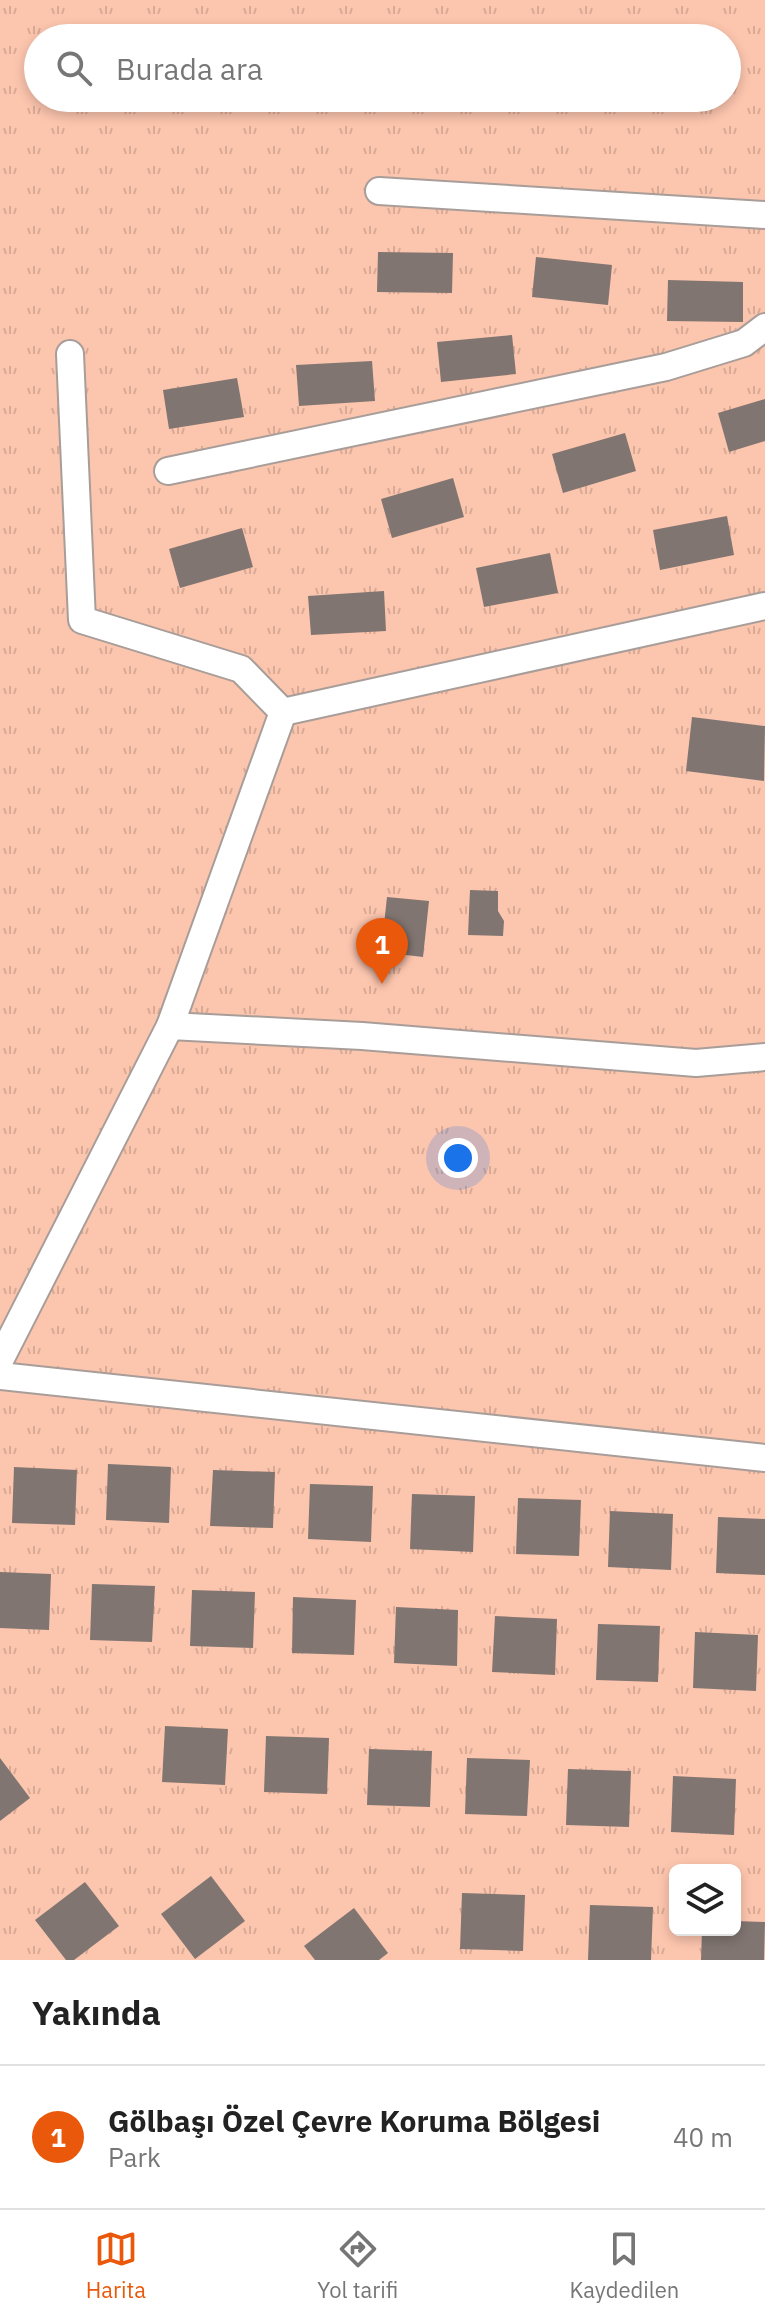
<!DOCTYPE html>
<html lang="tr">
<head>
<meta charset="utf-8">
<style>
	:root { --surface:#fff; --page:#f2f2f2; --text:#222; --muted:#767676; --line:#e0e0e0; --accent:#ea580c }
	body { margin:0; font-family:"IBM Plex Sans",sans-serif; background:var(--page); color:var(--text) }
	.controls { position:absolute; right:24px; bottom:24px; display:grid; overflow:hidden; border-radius:12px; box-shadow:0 4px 12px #0003 }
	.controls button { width:72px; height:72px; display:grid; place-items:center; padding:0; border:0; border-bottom:2px solid var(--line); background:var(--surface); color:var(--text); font:40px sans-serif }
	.you { position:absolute; left:458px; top:1158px; width:28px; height:28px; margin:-20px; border:6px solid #fff; border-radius:50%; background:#1a73e8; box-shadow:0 0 0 12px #1a73e833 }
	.badge { display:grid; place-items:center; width:52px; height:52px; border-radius:50%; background:var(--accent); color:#fff; font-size:26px; font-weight:700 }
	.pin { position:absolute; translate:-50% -66px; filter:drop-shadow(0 2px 4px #0008) }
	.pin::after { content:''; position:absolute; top:42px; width:28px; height:24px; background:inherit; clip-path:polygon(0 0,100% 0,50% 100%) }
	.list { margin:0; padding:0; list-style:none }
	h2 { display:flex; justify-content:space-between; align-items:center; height:104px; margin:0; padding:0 32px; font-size:34px }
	h2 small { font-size:26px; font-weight:400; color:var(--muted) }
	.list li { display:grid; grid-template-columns:52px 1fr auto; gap:24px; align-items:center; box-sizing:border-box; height:144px; padding:0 32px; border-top:2px solid var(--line) }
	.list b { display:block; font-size:30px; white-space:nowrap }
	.list p { margin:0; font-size:26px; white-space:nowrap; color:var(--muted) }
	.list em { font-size:26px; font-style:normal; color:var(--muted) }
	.icon { flex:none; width:44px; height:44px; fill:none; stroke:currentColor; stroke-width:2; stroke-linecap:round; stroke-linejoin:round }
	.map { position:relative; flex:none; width:765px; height:1960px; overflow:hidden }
	.search { position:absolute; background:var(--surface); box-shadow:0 4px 12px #0003; left:24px; right:24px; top:24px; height:88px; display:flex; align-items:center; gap:20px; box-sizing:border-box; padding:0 28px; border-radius:44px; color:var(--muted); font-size:30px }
	.sheet { height:248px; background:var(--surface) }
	nav { display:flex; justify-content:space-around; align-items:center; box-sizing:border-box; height:112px; border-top:2px solid var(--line); background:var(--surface); font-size:22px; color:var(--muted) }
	nav a { display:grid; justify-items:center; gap:4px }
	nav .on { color:var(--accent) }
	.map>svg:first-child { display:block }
	.grass { fill:url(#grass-tufts); fill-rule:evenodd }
	.building { fill:#807571 }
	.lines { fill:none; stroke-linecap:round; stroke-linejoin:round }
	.minor-casing { stroke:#a89d98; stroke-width:30 }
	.minor { stroke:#fff; stroke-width:26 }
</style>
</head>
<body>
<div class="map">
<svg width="765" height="1960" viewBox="0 0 765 1960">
	<defs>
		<pattern id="grass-tufts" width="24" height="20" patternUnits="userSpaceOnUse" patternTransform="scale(2)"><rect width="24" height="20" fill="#fcc5ae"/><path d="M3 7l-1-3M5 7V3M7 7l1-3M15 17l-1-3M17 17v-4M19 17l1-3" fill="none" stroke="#d8a995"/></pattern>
	</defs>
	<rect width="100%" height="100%" fill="#fdf8f6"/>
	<path class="grass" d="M0,0H765V1960H0ZM38,38H727V98H38ZM675,1870H735V1930H675Z"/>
	<g class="building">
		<polygon points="378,252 453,253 452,293 377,292"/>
		<polygon points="536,257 612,265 608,305 532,297"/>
		<polygon points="668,280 743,282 743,322 667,321"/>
		<polygon points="512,335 516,374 441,382 437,342"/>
		<polygon points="372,361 375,401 299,406 296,365"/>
		<polygon points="237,378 244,417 169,429 163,390"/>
		<polygon points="765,399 765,441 729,452 718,413"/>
		<polygon points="625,433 636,471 563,493 552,454"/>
		<polygon points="453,478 464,517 392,538 381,499"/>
		<polygon points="727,516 734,555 660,570 653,530"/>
		<polygon points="242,528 253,567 180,588 169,549"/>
		<polygon points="550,553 558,593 484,607 476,568"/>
		<polygon points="384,591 386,631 311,635 308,596"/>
		<polygon points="692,717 765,726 764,781 686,771"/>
		<polygon points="470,890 498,891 498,911 504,921 503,936 468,935"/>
		<polygon points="387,897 429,901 423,957 381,952"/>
		<polygon points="108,1464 171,1467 169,1523 106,1520"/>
		<polygon points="14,1467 77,1470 75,1525 12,1523"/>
		<polygon points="213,1470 275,1472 273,1528 210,1526"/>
		<polygon points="310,1484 373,1486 371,1542 308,1539"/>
		<polygon points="412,1494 475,1496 473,1552 410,1549"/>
		<polygon points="518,1498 581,1500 579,1556 516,1554"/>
		<polygon points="610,1511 673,1514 671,1570 608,1567"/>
		<polygon points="718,1517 765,1519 765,1575 716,1573"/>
		<polygon points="0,1572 51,1574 49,1630 0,1628"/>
		<polygon points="92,1584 155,1586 152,1642 90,1640"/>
		<polygon points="192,1590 255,1592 253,1648 190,1646"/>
		<polygon points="293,1597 356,1600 354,1655 292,1653"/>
		<polygon points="396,1607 458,1610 457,1666 394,1663"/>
		<polygon points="495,1616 557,1619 555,1675 492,1672"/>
		<polygon points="598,1624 660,1626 658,1682 596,1680"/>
		<polygon points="695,1632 758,1635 756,1691 693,1688"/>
		<polygon points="165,1726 228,1729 225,1785 162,1782"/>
		<polygon points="266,1736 329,1738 327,1794 264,1792"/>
		<polygon points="369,1749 432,1751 430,1807 367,1805"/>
		<polygon points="0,1758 30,1798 0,1821"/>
		<polygon points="467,1758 530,1760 527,1816 465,1814"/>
		<polygon points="568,1769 631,1771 629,1827 566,1825"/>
		<polygon points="673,1776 736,1779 734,1835 671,1832"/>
		<polygon points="211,1876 245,1921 195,1959 161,1914"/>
		<polygon points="85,1882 119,1926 74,1960 66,1960 35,1920"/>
		<polygon points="462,1893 525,1895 523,1951 460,1949"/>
		<polygon points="590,1905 653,1907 651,1960 588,1960"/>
		<polygon points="354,1908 388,1953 379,1960 315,1960 304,1946"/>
		<polygon points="735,1921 765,1922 764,1960 701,1960 702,1930 735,1930"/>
	</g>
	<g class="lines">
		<defs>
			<g id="minor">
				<polyline points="379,191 765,215"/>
				<polyline points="70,354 82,620 241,669 283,712 765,606"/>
				<polyline points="168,471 666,367 744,343 765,327"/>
				<polyline points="170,1026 362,1036 696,1063 765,1057"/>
				<polyline points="0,1360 170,1026 283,712"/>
				<polyline points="0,1376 765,1458"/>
			</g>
		</defs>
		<use href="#minor" class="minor-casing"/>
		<use href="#minor" class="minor"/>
	</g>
</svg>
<div class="controls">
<button><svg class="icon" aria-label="layers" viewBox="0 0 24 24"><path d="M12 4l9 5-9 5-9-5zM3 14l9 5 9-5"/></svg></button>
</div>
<div class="you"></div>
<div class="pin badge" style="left:382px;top:984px">1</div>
<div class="search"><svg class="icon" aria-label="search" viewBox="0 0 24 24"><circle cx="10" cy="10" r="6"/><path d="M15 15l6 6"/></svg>Burada ara</div>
</div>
<section class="sheet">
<h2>Yakında<small></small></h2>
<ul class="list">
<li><span class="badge">1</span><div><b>Gölbaşı Özel Çevre Koruma Bölgesi</b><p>Park</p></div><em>40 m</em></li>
</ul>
</section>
<nav>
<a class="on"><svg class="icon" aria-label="map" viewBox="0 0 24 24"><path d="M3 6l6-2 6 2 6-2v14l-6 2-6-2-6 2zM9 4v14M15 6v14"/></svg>Harita</a>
<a><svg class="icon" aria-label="directions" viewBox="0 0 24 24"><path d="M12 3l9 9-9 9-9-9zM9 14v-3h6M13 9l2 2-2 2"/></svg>Yol tarifi</a>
<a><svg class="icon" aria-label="saved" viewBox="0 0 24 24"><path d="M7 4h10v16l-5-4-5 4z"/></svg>Kaydedilen</a>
</nav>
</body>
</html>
